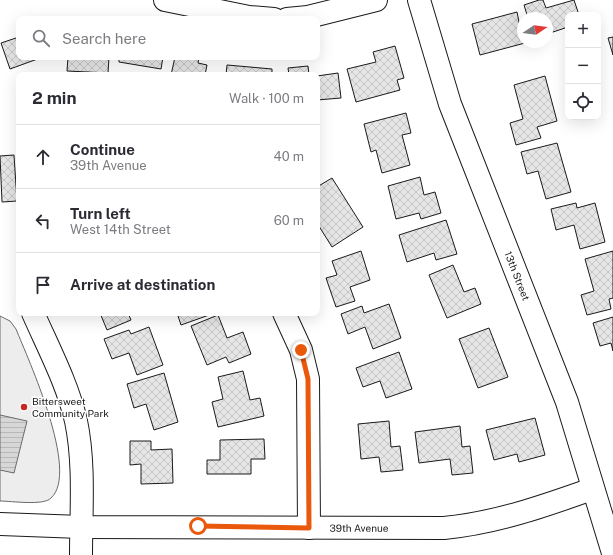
<!DOCTYPE html>
<html lang="en">
<head>
<meta charset="utf-8">
<style>
	:root { --surface:#fff; --page:#f7f7f7; --text:#2b2b33; --muted:#7c7c81; --line:#e1e1e2 }
	body { margin:0; font-family:"Public Sans",sans-serif; background:var(--page); color:var(--text) }
	.controls { position:absolute; right:12px; top:12px; display:grid; overflow:hidden; border-radius:8px; box-shadow:0 4px 16px #0002 }
	.controls button { width:36px; height:36px; display:grid; place-items:center; padding:0; border:0; border-bottom:1px solid var(--line); background:var(--surface); color:var(--text); font:20px sans-serif }
	.compass { position:absolute; left:517px; top:12px; width:36px; height:36px; border-radius:50%; background:var(--surface); box-shadow:0 4px 16px #0002; rotate:77deg }
	.stop { position:absolute; width:12px; height:12px; margin:-9px; border:3px solid #ea580c; border-radius:50%; background:#fff }
	.stop.end { background:#ea580c; border-color:#fff; box-shadow:0 1px 4px #0008 }
	.list { margin:0; padding:0; list-style:none }
	h2 { display:flex; justify-content:space-between; align-items:center; height:52px; margin:0; padding:0 16px; font-size:17px }
	h2 small { font-size:13px; font-weight:400; color:var(--muted) }
	.list li { display:grid; grid-template-columns:26px 1fr auto; gap:12px; align-items:center; box-sizing:border-box; height:64px; padding:0 16px; border-top:1px solid var(--line) }
	.list b { display:block; font-size:15px; white-space:nowrap }
	.list p { margin:0; font-size:13px; white-space:nowrap; color:var(--muted) }
	.list em { font-size:13px; font-style:normal; color:var(--muted) }
	.icon { flex:none; width:22px; height:22px; fill:none; stroke:currentColor; stroke-width:2; stroke-linecap:round; stroke-linejoin:round }
	.map { position:relative; flex:none; width:613px; height:555px; overflow:hidden }
	.search { position:absolute; background:var(--surface); box-shadow:0 4px 16px #0002; left:16px; top:16px; width:304px; height:44px; display:flex; align-items:center; gap:10px; box-sizing:border-box; padding:0 14px; border-radius:8px; color:var(--muted); font-size:15px }
	.panel { position:absolute; background:var(--surface); box-shadow:0 4px 16px #0002; left:16px; top:72px; width:304px; height:244px; border-radius:8px }
	.map>svg:first-child { display:block }
	.pitch { fill:#ededed; stroke:#6a6a6a }
	.water { fill:url(#water-rules); stroke:#6a6a6a }
	.building { fill:url(#building-cross-hatch); stroke:#1a1a1a }
	.lines { fill:none; stroke-linecap:round; stroke-linejoin:round }
	.minor-casing { stroke:#1a1a1a; stroke-width:24 }
	.minor { stroke:#fff; stroke-width:22 }
	.route { stroke:#ea580c; stroke-width:5 }
	.poi-dot { fill:#c62828; stroke:#fff; stroke-width:1.5 }
	.labels { text-anchor:middle; stroke-width:3; stroke-linejoin:round; paint-order:stroke }
	.street-label { font-size:10px; fill:#1a1a1a; stroke:#fff }
	.poi-label { font-size:10px; fill:#1a1a1a; stroke:#fff; text-anchor:start }
</style>
</head>
<body>
<div class="map">
<svg width="613" height="555" viewBox="0 0 613 555">
	<defs>
		<pattern id="water-rules" width="6" height="5" patternUnits="userSpaceOnUse"><rect width="6" height="5" fill="#d7d7d7"/><path d="M0 2.5h6" fill="none" stroke="#b8b8b8"/></pattern>
		<pattern id="building-cross-hatch" width="8" height="8" patternUnits="userSpaceOnUse"><rect width="8" height="8" fill="#e6e6e6"/><path d="M0 0l8 8M0 8l8-8" fill="none" stroke="#c5c5c5"/></pattern>
	</defs>
	<rect width="100%" height="100%" fill="#fff"/>
	<path class="pitch" d="M0,316L10,321L16,329C28,359 80,472 51,498C44,506 11,501 0,501Z"/>
	<polygon class="water" points="0,415 27,421 14,473 0,470"/>
	<g class="building">
		<polygon points="539,0 543,0 546,8 574,0 579,15 568,15 568,27 547,34 547,18 528,18 524,5"/>
		<polygon points="517,12 523,42 525,43 480,55 472,24"/>
		<polygon points="19,37 19,57 43,57 10,69 1,43"/>
		<polygon points="613,37 613,55 608,38"/>
		<polygon points="395,46 404,78 397,80 400,90 356,102 347,69 376,62 373,52"/>
		<polygon points="68,57 109,57 108,73 67,71"/>
		<polygon points="119,57 163,57 161,69 119,62"/>
		<polygon points="175,57 199,57 198,63 207,65 205,75 171,75"/>
		<polygon points="227,65 272,69 272,75 226,75"/>
		<polygon points="308,66 309,75 289,75 288,68"/>
		<polygon points="338,73 341,98 317,100 317,76"/>
		<polygon points="545,76 557,121 537,127 541,138 516,145 510,123 523,119 514,85"/>
		<polygon points="406,113 411,133 402,135 410,165 382,173 376,150 371,152 364,124"/>
		<polygon points="557,143 571,192 546,199 538,171 527,174 521,152"/>
		<polygon points="14,155 17,201 2,202 0,156"/>
		<polygon points="420,177 424,195 435,192 441,213 421,219 419,213 396,219 388,186"/>
		<polygon points="332,178 363,227 332,247 317,223 317,187"/>
		<polygon points="576,203 577,208 595,203 605,242 580,249 574,225 556,230 551,209"/>
		<polygon points="446,220 457,254 436,260 434,253 407,262 399,235"/>
		<polygon points="361,251 370,280 350,287 355,301 336,307 326,278 337,275 332,261"/>
		<polygon points="613,251 613,298 609,299 611,309 587,315 581,295 594,291 585,259"/>
		<polygon points="453,265 464,292 475,288 481,304 447,318 429,275"/>
		<polygon points="389,304 401,338 373,349 365,327 348,334 341,314 362,306 364,313"/>
		<polygon points="100,313 128,313 131,320 107,330"/>
		<polygon points="177,313 212,313 212,314 181,325"/>
		<polygon points="218,315 227,338 243,332 251,354 229,363 226,357 207,365 191,326"/>
		<polygon points="613,317 613,351 611,343 600,346 593,323"/>
		<polygon points="149,327 163,365 137,375 129,353 112,359 104,339 129,330 131,334"/>
		<polygon points="489,328 508,377 478,388 459,339"/>
		<polygon points="399,352 412,389 386,398 380,381 363,387 356,368"/>
		<polygon points="243,371 250,400 260,398 264,416 218,427 212,402 223,399 218,377"/>
		<polygon points="164,373 178,422 154,430 146,404 134,408 127,384"/>
		<polygon points="535,418 545,455 519,462 517,454 494,460 486,430"/>
		<polygon points="389,421 391,447 400,446 403,470 381,472 379,457 361,459 358,424"/>
		<polygon points="460,426 462,447 470,446 473,473 452,475 450,459 419,463 415,432"/>
		<polygon points="264,439 265,459 251,459 251,474 207,474 207,460 220,460 220,440"/>
		<polygon points="130,441 151,441 151,450 172,449 173,483 141,484 141,464 130,465"/>
	</g>
	<g class="lines">
		<defs>
			<g id="minor">
				<polyline points="165,0 249,17 274,19"/>
				<path id="s1" d="M419,0L450,104L567,402L613,553"/>
				<polyline points="287,19 308,17 376,0"/>
				<path d="M33,313C48,347 68,385 76,421C85,464 81,511 81,555"/>
				<polyline points="284,313 301,350 308,379 309,528"/>
				<path id="s2" d="M0,524L81,527L444,528C496,523 544,506 592,489"/>
			</g>
		</defs>
		<use href="#minor" class="minor-casing"/>
		<use href="#minor" class="minor"/>
	</g>
	<g class="lines">
		<polyline class="route" points="198,526 309,528 308,379 301,350"/>
	</g>
	<circle class="poi-dot" cx="24" cy="407" r="4"/>
	<g class="labels">
		<g class="street-label">
			<text dy="4" stroke="none"><textPath href="#s1" startOffset="293">13th Street</textPath></text>
			<text dy="4" stroke="none"><textPath href="#s2" startOffset="359">39th Avenue</textPath></text>
		</g>
		<g class="poi-label">
			<text x="32" y="405">Bittersweet<tspan x="32" dy="12">Community Park</tspan></text>
		</g>
	</g>
</svg>
<div class="controls">
<button>+</button>
<button>−</button>
<button><svg class="icon" aria-label="locate" viewBox="0 0 24 24"><circle cx="12" cy="12" r="6"/><path d="M12 2v4M12 18v4M2 12h4M18 12h4"/></svg></button>
</div>
<svg class="compass" viewBox="-18 -18 36 36"><path d="M0-13l5 13h-10z" fill="#e53935"/><path d="M0 13l5-13h-10z" fill="#7c7c81"/></svg>
<div class="stop" style="left:198px;top:526px"></div>
<div class="stop end" style="left:301px;top:350px"></div>
<div class="search"><svg class="icon" aria-label="search" viewBox="0 0 24 24"><circle cx="10" cy="10" r="6"/><path d="M15 15l6 6"/></svg>Search here</div>
<section class="panel">
<h2>2 min<small>Walk · 100 m</small></h2>
<ul class="list">
<li><svg class="icon" aria-label="ahead" viewBox="0 0 24 24"><path d="M12 20V5M6 11l6-6 6 6"/></svg><div><b>Continue</b><p>39th Avenue</p></div><em>40 m</em></li>
<li><svg class="icon" aria-label="left" viewBox="0 0 24 24"><path d="M17 20v-9H6M10 6l-5 5 5 5"/></svg><div><b>Turn left</b><p>West 14th Street</p></div><em>60 m</em></li>
<li><svg class="icon" aria-label="arrive" viewBox="0 0 24 24"><path d="M6 21V4h12l-3 4 3 4H6"/></svg><div><b>Arrive at destination</b></div></li>
</ul>
</section>
</div>
</body>
</html>
